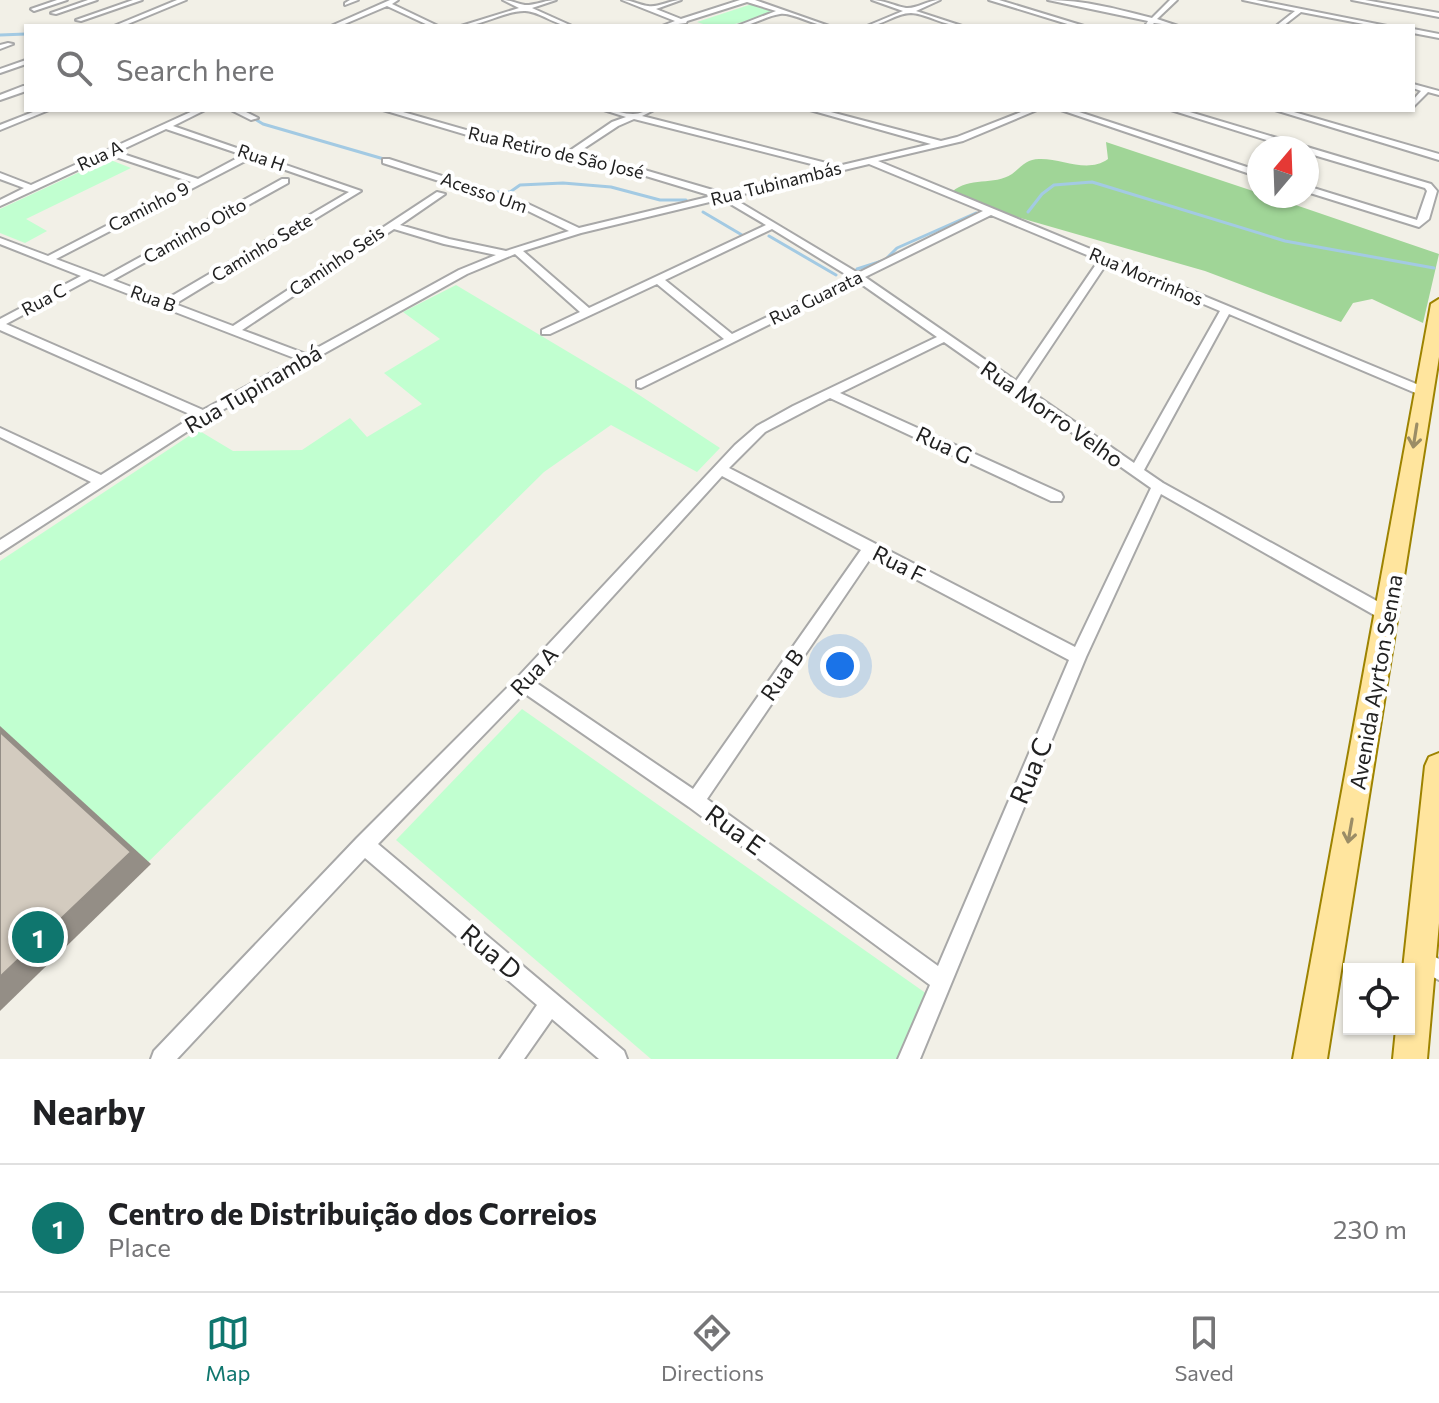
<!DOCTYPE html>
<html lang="en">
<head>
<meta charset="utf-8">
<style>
	:root { --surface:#fff; --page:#f6f6f6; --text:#202124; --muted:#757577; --line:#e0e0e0; --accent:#0f766e }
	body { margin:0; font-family:Commissioner,sans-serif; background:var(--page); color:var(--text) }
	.controls { position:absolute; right:24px; bottom:24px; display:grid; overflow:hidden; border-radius:0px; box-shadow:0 2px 6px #0004 }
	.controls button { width:72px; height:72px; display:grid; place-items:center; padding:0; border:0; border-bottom:2px solid var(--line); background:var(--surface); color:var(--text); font:40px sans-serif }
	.compass { position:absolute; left:1247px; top:136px; width:72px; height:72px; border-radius:50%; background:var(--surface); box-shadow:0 2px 6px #0004; rotate:19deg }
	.you { position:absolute; left:840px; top:666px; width:28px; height:28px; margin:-20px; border:6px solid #fff; border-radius:50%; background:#1a73e8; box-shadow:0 0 0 12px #1a73e833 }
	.badge { display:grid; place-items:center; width:52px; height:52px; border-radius:50%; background:var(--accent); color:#fff; font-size:26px; font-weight:700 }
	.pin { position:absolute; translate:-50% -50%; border:4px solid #fff; box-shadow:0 2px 8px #0006 }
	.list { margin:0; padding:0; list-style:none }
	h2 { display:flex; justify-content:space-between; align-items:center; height:104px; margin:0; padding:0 32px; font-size:34px }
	h2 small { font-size:26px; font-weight:400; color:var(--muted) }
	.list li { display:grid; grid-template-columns:52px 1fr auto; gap:24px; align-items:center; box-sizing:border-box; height:128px; padding:0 32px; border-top:2px solid var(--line) }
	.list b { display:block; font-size:30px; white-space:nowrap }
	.list p { margin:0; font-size:26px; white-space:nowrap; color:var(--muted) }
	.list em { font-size:26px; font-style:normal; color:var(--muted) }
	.icon { flex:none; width:44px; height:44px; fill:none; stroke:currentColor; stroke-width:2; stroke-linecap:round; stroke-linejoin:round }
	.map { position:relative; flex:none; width:1439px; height:1059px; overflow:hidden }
	.search { position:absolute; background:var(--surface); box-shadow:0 2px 6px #0004; left:24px; right:24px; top:24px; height:88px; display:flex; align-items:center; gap:20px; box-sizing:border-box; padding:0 28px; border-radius:0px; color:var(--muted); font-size:30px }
	.sheet { height:232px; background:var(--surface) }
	nav { display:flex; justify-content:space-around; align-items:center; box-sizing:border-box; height:112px; border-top:2px solid var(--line); background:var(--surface); font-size:22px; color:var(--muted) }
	nav a { display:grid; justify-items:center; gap:4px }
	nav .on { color:var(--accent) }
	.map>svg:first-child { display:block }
	.forest { fill:#a0d597 }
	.park { fill:#c1ffd0 }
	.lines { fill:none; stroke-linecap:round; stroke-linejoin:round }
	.stream { stroke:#a3cae3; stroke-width:3 }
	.street-casing { stroke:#a8a8a8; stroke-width:4 }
	.primary-casing { stroke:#9d8300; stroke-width:4 }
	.street { fill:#fff; fill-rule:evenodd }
	.primary { fill:#ffe59e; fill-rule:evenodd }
	.shaded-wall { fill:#948e86 }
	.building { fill:#d3cbbf; stroke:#948e86; stroke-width:2 }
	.oneway { stroke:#9b8d66 }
	.labels { text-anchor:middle; stroke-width:8; stroke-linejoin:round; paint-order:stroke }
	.far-street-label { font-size:18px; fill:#212121; stroke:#fff }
	.street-label { font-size:22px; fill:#212121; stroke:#fff }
	.near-street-label { font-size:26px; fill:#212121; stroke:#fff }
</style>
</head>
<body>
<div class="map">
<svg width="1439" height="1059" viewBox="0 0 1439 1059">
	<rect width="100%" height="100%" fill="#f2f0e7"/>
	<path class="forest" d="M1106,142L1259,193V196H1269L1439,254L1423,323L1372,299L1353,303L1341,322L1205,271L1006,214L952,192C969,176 994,186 1012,174C1021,167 1027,159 1039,159C1062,158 1087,174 1108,159Z"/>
	<g class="park">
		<path d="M752,4L773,12C748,20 724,32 697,22Z"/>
		<polygon points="108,159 131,168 26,219 47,231 25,243 0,233 0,209"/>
		<polygon points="456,285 627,387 720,448 697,472 611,425 544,472 0,1008 0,561 198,430 233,451 302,450 350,418 367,437 422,404 384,373 440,339 403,312"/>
		<polygon points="522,709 927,994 898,1059 651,1059 396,840"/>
	</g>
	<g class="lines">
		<g class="stream">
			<polyline points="0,35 26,34"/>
			<polyline points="240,110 263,124 408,166"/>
			<polyline points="460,183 494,192 510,192 520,185 563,183 611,187 660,200 686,200"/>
			<polyline points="703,212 742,235"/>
			<polyline points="1028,212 1042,194 1054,185 1092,182 1285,241 1434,268"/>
			<polyline points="769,236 836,275"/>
			<polyline points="857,269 885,260 897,248 976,213"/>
		</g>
		<defs>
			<g id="street">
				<polygon points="57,0 67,0 34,11 31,9"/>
				<polygon points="88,0 97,0 56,14 51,13"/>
				<polygon points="133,0 142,0 81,21 76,20"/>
				<polygon points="177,0 186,0 123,26 114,26"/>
				<polygon points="350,0 358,0 345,5 345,3"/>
				<polygon points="390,0 398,0 392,4 438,26 430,26 387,6 340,26 331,26"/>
				<path d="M503,0C512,0 521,6 529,5C539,4 546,0 556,0L532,8L572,26C555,26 538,10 524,11C503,11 483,26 461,26L519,8Z"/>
				<path d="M622,0C632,0 639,5 648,6C658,8 670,0 681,0L656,9L681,19L740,0H755L829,26C813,26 793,12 780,14C765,16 753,26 737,26L776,11L747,2L687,21L686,23L662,26L675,21Z"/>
				<path d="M872,0C884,0 894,6 906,8C917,9 928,0 940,0L916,11L962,26C944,26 928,14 911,13C896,13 882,26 867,26L903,11Z"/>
				<polygon points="989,0 999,0 1084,26 1074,26"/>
				<path d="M1048,0C1083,0 1118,9 1152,18L1170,0H1177L1157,19L1178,26L1154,23L1151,26H1145L1148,21Z"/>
				<polygon points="1243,0 1256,0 1387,26 1374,26 1301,12 1283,26 1276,26 1295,11"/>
				<polygon points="1352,0 1365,0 1439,13 1439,17"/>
				<polygon points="1413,29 1439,34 1439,38 1413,33"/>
				<polygon points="8,43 13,44 0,49 0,45"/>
				<polygon points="26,60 26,64 0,73 0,69"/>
				<polygon points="1413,84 1439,91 1439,95 1428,92 1413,107 1413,100 1421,91 1413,88"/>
				<polygon points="23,86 26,86 26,91 0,100 0,95"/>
				<polygon points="38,110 49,110 0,130 0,125"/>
				<path d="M195,110H205L173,126L361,191L175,304L233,326L437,192L445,194L400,225L449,239L506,251L569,231L520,207L383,163V159H389L526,203L579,228L712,196L636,173L511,148L383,110H396L515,144L565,154L612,122L626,117L604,110C613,110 625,114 633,114C640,114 646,110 654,110L642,116L838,166L931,144L810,110H823L941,141L957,137L1026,110H1037L963,141L878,161L1426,388L1428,391L1426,394H1418L1229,314L1144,470L1163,483L1393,610L1396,615L1393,620L1388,621L1383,620L1161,494L1086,657L920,1059H898L930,985L689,807L524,693L378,844L624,1051L627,1059H599L552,1019L524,1059H500L537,1005L365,858L177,1059H151L154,1051L357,838L517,678L735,445L757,426L793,406L937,337L857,281L641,388L637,387V381L724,339L657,284L550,334H542V330L580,312L515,254L467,274L208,418L0,553V540L91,482L0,437V428L101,475L194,416L0,330V319L81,276L0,244V238L48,256L191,182L110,155L0,206V200L24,188L0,179V173L31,185ZM634,119L827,168L723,193L641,169L574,155L618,126ZM166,129L243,155L198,179L117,152ZM251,158L349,192L165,300L113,280L288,183V179H282L104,277L56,259ZM869,164L983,211L858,273L731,197ZM722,199L766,225L589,308L523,251L581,233ZM991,215L1099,260L1016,381L865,277ZM394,229L444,244L496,255L459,270L306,354L242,330ZM772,229L850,277L732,334L665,280ZM1107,263L1220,311L1134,463L1024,387ZM90,279L100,283L297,359L203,410L6,324ZM944,342L1011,389L1012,393L1017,394L1151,488L1075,647L729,468L765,432L830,398L1051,501H1061L1063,497L1061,493L840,393ZM722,476L861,550L693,789L535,682ZM872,556L1069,660L938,966L707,799Z"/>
				<polygon points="231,110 242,110 258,118 251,120"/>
				<polygon points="1061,110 1073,110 1259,171 1259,177"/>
				<polygon points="1171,110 1183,110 1431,184 1437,191 1429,219 1419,227 1307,192 1307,186 1417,220 1427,191 1425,188 1307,153 1307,148 1292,148"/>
				<polygon points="1275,110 1287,110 1439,154 1439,160"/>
				<polygon points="1421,950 1439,959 1439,980 1414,967 1411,960 1414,953"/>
			</g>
			<g id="primary">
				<polygon points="1439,299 1439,357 1327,1059 1293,1059 1431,304"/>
				<polygon points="1439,753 1439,923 1427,1059 1393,1059 1396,1029 1409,1029 1409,969 1403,969 1425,766 1429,757"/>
			</g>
		</defs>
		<use href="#street" class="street-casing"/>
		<use href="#primary" class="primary-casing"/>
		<use href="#street" class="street"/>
		<use href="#primary" class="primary"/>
	</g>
	<polygon class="shaded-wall" points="0,726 151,864 0,1011"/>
	<polygon class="building" points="0,732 131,852 0,977"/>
	<defs><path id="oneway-shaft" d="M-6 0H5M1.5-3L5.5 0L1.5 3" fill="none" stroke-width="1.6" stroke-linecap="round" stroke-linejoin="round" transform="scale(2)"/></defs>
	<g class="oneway">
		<use href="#oneway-shaft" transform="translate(1415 436) rotate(99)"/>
		<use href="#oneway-shaft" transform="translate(1350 831) rotate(100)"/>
	</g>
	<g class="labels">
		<g class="far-street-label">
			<text transform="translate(556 153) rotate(13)" y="6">Rua Retiro de São José</text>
			<text transform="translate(100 156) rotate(-25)" y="6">Rua A</text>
			<text transform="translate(261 158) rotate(19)" y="6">Rua H</text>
			<text transform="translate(776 184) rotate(-14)" y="6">Rua Tubinambás</text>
			<text transform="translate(484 193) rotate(19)" y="6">Acesso Um</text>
			<text transform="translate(149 207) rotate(-27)" y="6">Caminho 9</text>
			<text transform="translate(195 231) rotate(-29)" y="6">Caminho Oito</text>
			<text transform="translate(262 248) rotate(-31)" y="6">Caminho Sete</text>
			<text transform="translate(337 261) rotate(-34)" y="6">Caminho Seis</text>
			<text transform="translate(1146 277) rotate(23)" y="6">Rua Morrinhos</text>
			<text transform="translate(816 298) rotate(-26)" y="6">Rua Guarata</text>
			<text transform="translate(153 299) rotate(20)" y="6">Rua B</text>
			<text transform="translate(44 300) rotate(-28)" y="6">Rua C</text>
		</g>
		<g class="street-label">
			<text transform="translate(253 389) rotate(-30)" y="8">Rua Tupinambá</text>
			<text transform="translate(1052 414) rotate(35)" y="8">Rua Morro Velho</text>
			<text transform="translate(944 445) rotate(25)" y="8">Rua G</text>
			<text transform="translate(899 564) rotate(27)" y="8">Rua F</text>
			<text transform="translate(534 671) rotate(-47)" y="8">Rua A</text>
			<text transform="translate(782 675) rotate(-55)" y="8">Rua B</text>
			<text transform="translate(1376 682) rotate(-80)" y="8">Avenida Ayrton Senna</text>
		</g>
		<g class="near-street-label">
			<text transform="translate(1031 771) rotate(-67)" y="9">Rua C</text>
			<text transform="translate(735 830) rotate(36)" y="9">Rua E</text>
			<text transform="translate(491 952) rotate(40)" y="9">Rua D</text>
		</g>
	</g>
</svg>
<div class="controls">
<button><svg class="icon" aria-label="locate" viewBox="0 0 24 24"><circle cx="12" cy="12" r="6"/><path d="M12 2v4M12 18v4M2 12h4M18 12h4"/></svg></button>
</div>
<svg class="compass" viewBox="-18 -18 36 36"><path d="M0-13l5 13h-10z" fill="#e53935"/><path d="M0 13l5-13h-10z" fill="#757577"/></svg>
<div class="you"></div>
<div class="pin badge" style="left:38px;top:937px">1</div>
<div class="search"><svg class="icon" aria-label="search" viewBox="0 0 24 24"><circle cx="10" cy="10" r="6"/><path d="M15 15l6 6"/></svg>Search here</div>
</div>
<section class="sheet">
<h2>Nearby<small></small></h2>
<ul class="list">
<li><span class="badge">1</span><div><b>Centro de Distribuição dos Correios</b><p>Place</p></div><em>230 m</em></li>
</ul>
</section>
<nav>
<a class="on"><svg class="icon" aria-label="map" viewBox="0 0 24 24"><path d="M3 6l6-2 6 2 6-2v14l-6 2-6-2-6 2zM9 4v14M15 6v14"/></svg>Map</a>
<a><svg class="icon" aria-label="directions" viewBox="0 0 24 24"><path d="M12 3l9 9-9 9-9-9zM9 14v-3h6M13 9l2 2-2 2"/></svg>Directions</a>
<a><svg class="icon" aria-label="saved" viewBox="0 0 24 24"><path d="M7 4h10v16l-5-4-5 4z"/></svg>Saved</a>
</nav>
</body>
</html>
